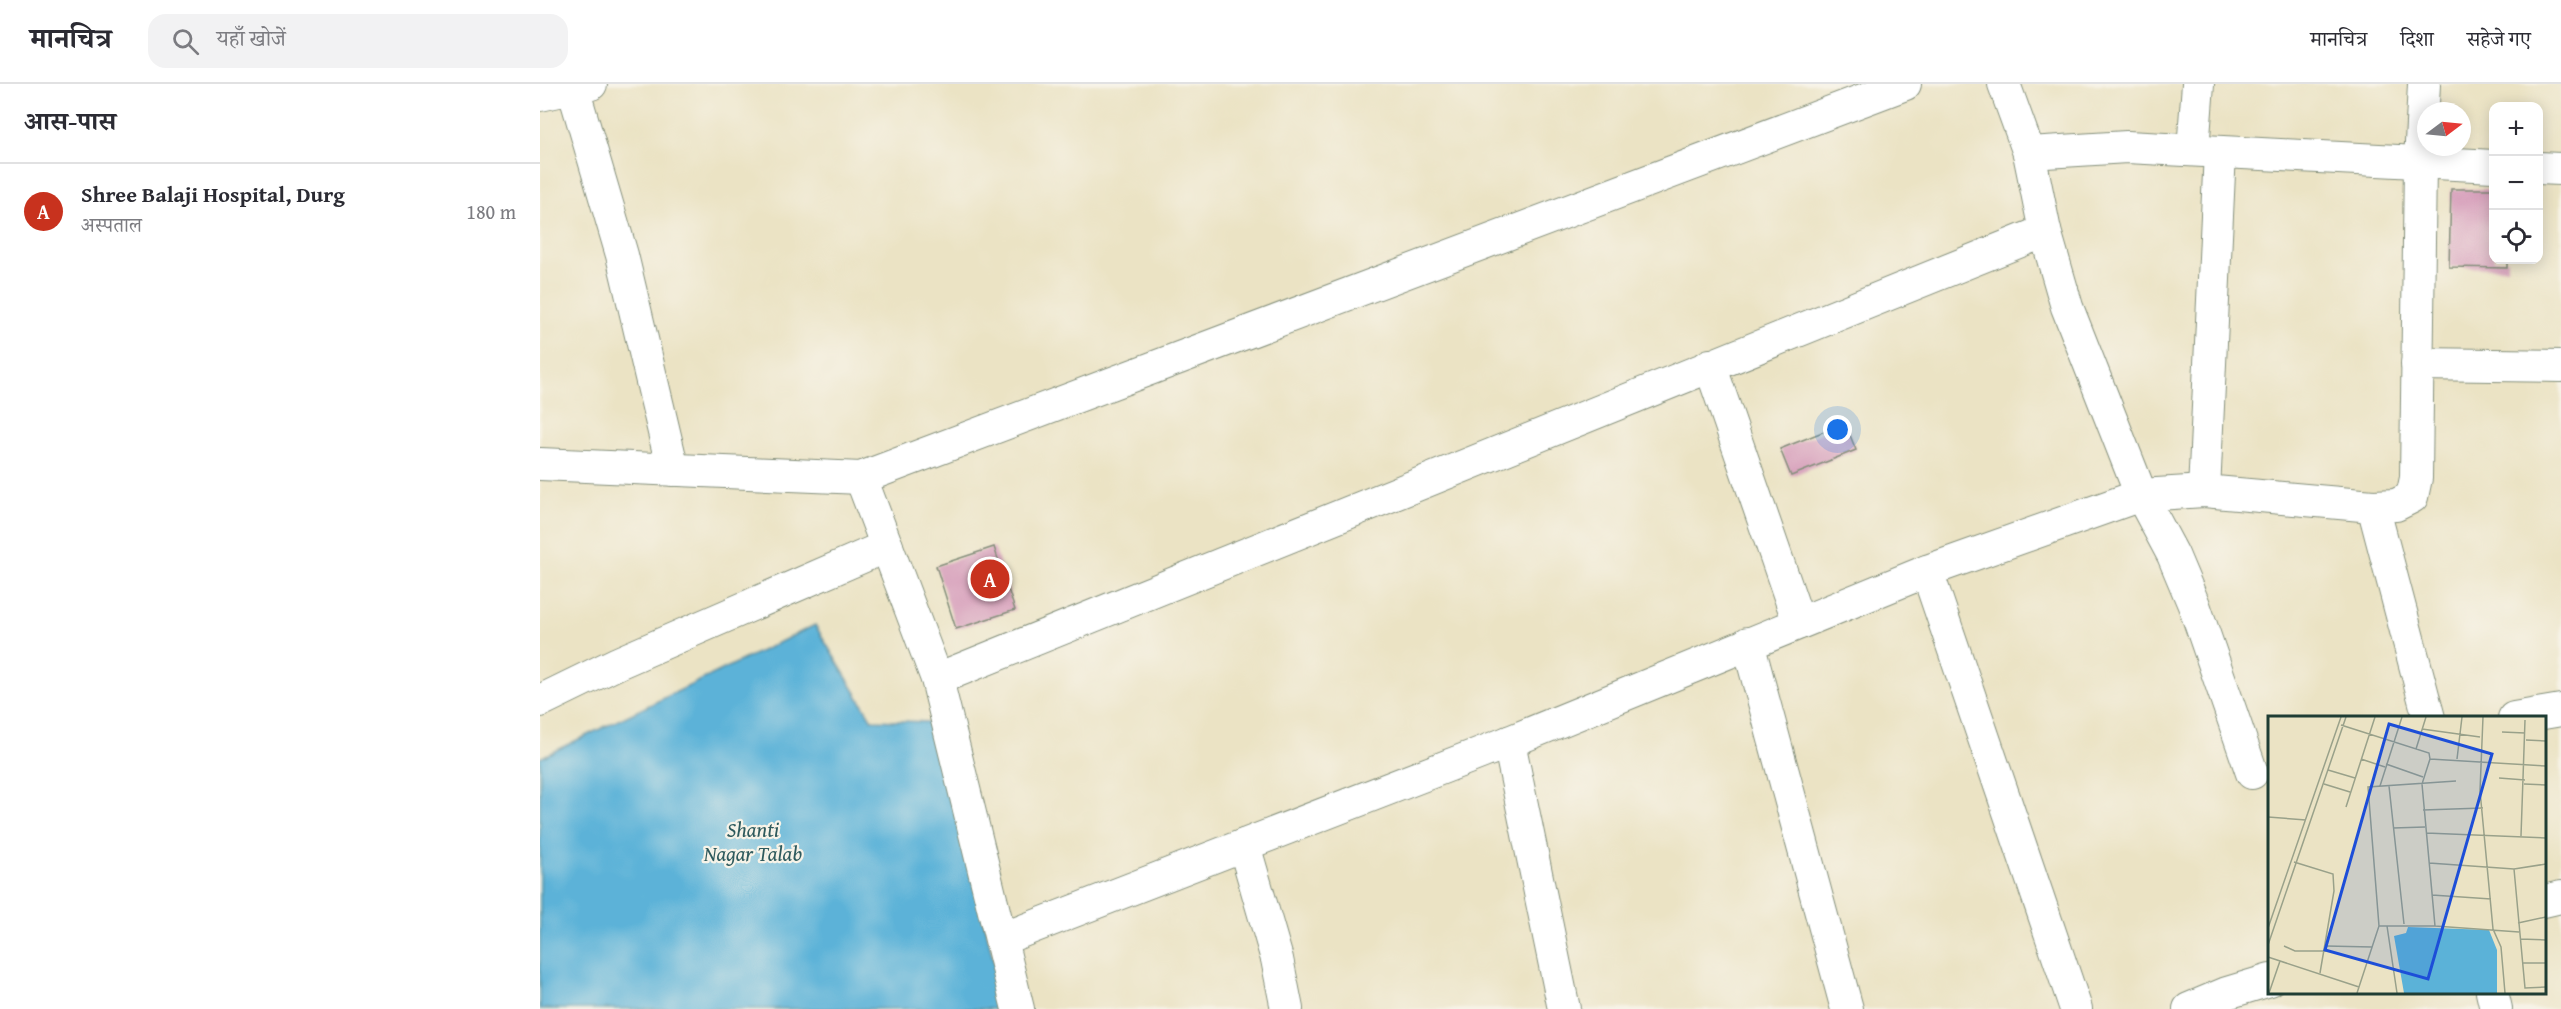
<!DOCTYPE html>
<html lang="hi">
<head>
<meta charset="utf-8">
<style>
	:root { --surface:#fff; --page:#f2f2f3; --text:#2b2b33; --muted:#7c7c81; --line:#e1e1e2; --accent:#c8321e }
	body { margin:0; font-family:"Gentium Book Plus","Noto Serif Devanagari",serif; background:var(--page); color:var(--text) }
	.controls { position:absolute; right:18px; top:18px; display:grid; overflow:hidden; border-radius:12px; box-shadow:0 3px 15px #0003 }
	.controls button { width:54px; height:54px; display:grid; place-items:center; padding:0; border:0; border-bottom:2px solid var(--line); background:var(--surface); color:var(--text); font:30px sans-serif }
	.compass { position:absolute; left:1877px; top:18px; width:54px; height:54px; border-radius:50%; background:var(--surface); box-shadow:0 3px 15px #0003; rotate:74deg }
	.you { position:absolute; left:1298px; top:346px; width:21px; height:21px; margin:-15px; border:4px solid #fff; border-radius:50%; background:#1a73e8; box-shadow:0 0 0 9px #1a73e833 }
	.badge { display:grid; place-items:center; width:39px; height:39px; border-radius:50%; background:var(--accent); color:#fff; font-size:20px; font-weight:700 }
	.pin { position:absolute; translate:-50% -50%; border:3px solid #fff; box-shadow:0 2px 6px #0006 }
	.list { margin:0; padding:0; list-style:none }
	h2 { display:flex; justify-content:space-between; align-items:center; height:78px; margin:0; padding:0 24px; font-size:26px }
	h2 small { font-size:20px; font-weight:400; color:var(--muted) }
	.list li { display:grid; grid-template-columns:39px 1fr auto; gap:18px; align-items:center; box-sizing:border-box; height:96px; padding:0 24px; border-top:2px solid var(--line) }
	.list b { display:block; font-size:22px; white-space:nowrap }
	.list p { margin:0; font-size:20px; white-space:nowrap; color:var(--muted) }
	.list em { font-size:20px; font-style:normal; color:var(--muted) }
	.icon { flex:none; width:33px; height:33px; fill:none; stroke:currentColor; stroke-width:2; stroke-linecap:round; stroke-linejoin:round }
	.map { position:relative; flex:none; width:2021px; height:925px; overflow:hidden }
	header { display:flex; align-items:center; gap:36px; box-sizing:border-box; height:84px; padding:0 30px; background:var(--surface); border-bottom:2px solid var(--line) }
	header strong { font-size:28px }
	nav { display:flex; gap:33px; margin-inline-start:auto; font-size:21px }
	.search { width:420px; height:54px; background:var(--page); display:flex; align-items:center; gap:15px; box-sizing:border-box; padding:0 21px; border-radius:18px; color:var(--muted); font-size:22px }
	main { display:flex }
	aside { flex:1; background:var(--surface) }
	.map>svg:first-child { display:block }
	.water { fill:#5bb2d8; stroke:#3d7886; stroke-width:1.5 }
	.building { fill:#d498b7 }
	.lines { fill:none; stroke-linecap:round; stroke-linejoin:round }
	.street-casing { stroke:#85907c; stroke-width:34 }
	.street { stroke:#fff; stroke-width:32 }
	.labels { text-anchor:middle; stroke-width:4.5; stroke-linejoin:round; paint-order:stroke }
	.water-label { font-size:21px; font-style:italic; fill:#2e5a5d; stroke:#f7f3e8 }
	.inset-road { fill:none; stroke:#99a18a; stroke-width:1.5 }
	.view { fill:#1d4ed8; fill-opacity:0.15; stroke:#1d4ed8; stroke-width:3 }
	.inset-edge { fill:none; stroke:#1f3d34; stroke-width:3 }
</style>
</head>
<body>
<header>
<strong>मानचित्र</strong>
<div class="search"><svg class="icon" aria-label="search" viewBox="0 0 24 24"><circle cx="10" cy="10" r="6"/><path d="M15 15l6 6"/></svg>यहाँ खोजें</div>
<nav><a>मानचित्र</a><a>दिशा</a><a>सहेजे गए</a></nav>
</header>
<main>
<aside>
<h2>आस-पास<small></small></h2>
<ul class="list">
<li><span class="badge">A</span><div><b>Shree Balaji Hospital, Durg</b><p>अस्पताल</p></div><em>180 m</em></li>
</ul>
</aside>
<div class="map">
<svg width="2021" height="925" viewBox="0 0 2021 925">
	<rect width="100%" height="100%" fill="#f7f3e8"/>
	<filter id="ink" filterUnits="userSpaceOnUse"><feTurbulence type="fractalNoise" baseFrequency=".0167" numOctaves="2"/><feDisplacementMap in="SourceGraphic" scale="12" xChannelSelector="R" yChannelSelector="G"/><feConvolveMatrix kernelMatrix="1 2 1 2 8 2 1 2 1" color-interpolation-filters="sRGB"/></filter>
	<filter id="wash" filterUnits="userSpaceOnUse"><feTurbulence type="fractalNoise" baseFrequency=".008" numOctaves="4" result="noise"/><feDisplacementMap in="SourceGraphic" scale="24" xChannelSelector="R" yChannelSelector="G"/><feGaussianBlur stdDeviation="1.35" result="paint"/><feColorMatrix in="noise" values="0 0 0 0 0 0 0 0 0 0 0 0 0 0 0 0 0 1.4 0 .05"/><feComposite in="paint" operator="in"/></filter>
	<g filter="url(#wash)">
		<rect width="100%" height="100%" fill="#ebe3c4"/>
		<polygon class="water" points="275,541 332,636 389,638 432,786 465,925 0,925 0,674"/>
		<g id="blocks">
			<g class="building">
				<polygon points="1911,105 1954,105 1954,176 1967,176 1967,184 1909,183"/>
				<polygon points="1305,339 1316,366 1251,392 1240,365"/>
				<polygon points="454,463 475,526 416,545 396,482"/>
			</g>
		</g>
	</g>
	<g filter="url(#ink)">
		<use href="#blocks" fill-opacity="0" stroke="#85907c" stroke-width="1.5"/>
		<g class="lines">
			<defs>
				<g id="street">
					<polyline points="1464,0 1489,69 1505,147 1527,223 1601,411 1633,471 1654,521 1712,689"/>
					<polyline points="33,4 82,171 133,386"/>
					<polyline points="0,11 51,0"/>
					<polyline points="1653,66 1658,0"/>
					<polyline points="1489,69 1587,63 1954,82"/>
					<polyline points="1998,84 2021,85"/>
					<polyline points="1877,280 2021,282"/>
					<polyline points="1170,281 1259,539"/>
					<polyline points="0,380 321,394 1365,0"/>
					<polyline points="321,394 397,595 478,925"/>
					<polyline points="1664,407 1680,68"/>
					<polyline points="1833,422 1889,634"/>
					<polyline points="1387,487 1536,925"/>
					<polyline points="1208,559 1307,925"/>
					<polyline points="397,595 1505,147"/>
					<polyline points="0,617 78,579 347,462"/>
					<polyline points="1974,634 2021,626"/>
					<polyline points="969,658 1024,925"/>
					<polyline points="704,761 737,875 747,925"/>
					<polyline points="2004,817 2021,813"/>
					<polyline points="462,855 969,658 1387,487 1601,411 1664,407 1833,422 1856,421 1872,413 1876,394 1880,78 1884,0"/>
					<polyline points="1952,908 1956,925"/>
					<polyline points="1649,925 1687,909 1730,896"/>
				</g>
			</defs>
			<use href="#street" class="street-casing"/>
			<use href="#street" class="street"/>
		</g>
	</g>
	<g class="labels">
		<g class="water-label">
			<text x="213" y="753">Shanti<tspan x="213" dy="24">Nagar Talab</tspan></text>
		</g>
	</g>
	<g transform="translate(1728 632)">
		<rect width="278" height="278" fill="#ebe3c4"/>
		<path d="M140,211L221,214L229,234V277H136L126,220L138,217Z" fill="#5bb2d8"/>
		<path class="inset-road" d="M215,1L212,75L225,213L233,231L237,277M73,9L161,37L162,43M154,13L212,21M234,16L257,17M258,24L278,25M148,33L158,1M93,43L117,51M162,43L154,68L167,210M162,43L278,50M189,43L194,1M118,48L155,61M60,54L87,62M231,62L257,64M56,68L82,76M256,68L278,69M112,70L134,1M121,70L136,208M78,91L107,1M155,94L215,92M0,101L38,104M125,112L157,111M158,117L278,122M253,120L257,4M26,146L65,158L66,175L52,257M161,147L246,153L278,148M246,153L257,272L278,271M164,179L223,183M250,207L278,201M111,210H167L251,216M119,210L129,277M0,212L73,1M252,223L278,224M0,229L78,1M16,230L27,235H58M58,230L104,231M0,241L91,271M255,247H278M1,277L12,245M89,277L111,210L100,71L188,65"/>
		<path class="view" d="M121,8L224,38L160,263L57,234Z"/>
		<rect width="278" height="278" class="inset-edge"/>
	</g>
</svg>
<div class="controls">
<button>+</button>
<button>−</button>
<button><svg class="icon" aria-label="locate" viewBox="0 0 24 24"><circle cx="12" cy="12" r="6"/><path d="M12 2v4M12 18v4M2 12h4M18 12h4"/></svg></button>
</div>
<svg class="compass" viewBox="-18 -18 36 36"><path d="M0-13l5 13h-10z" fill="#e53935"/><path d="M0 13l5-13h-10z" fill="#7c7c81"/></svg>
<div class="you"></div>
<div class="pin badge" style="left:450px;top:495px">A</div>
</div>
</main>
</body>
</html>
